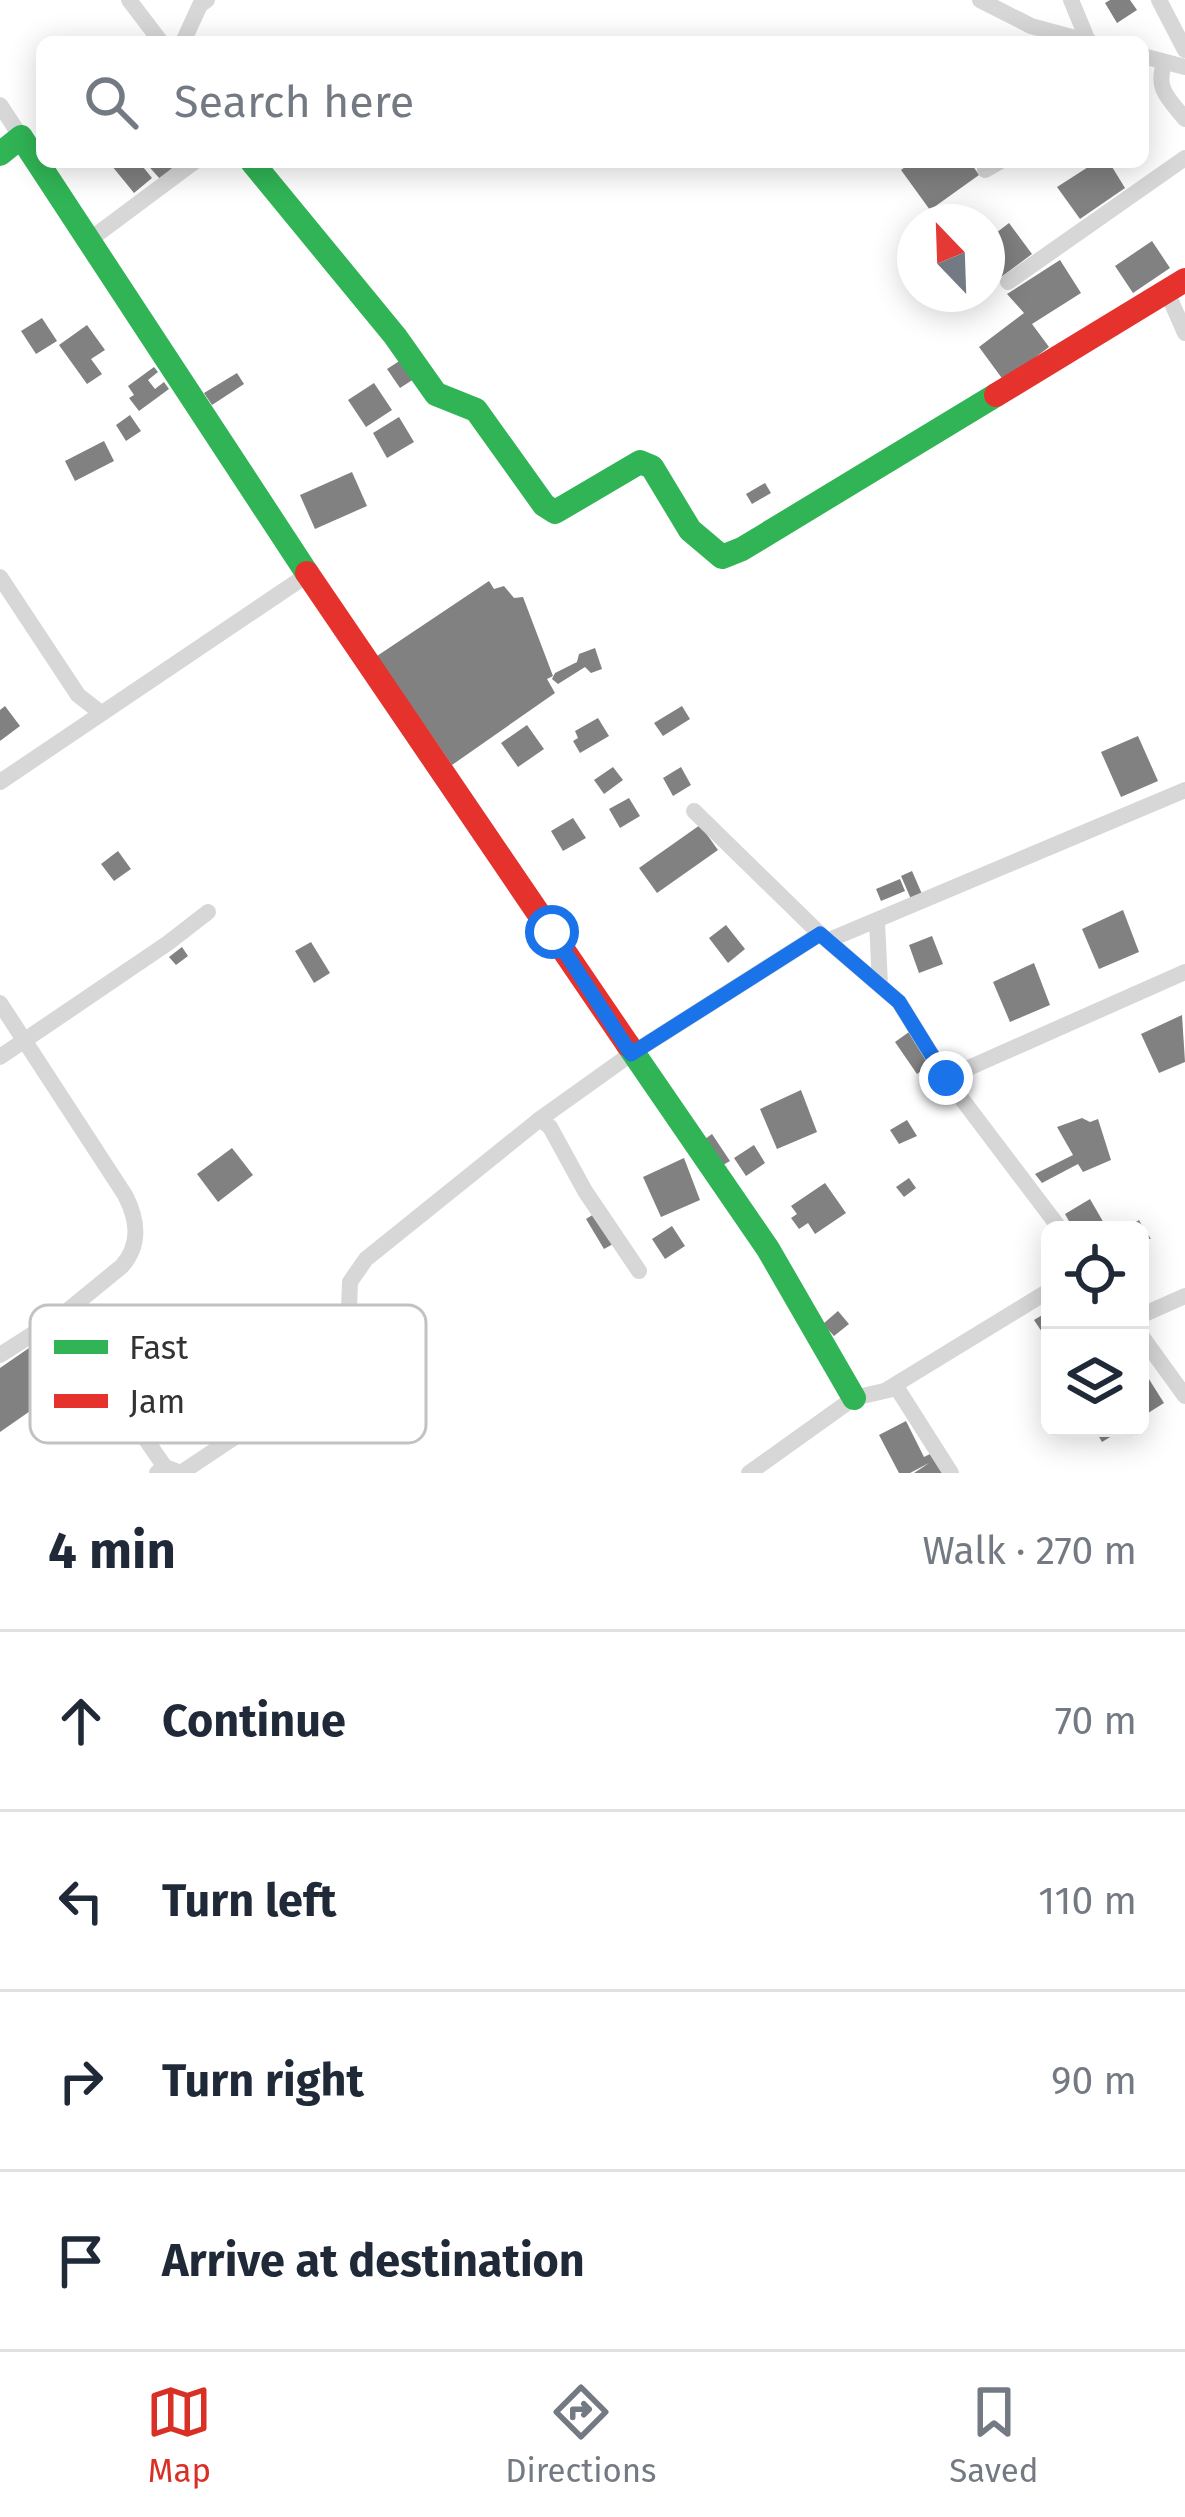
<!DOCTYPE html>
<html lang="en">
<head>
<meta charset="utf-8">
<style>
	:root { --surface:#fff; --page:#f2f2f3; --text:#1f2937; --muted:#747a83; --line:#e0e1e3; --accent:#d93025 }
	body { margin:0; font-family:"Fira Sans",sans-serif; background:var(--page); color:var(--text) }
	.controls { position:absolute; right:36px; bottom:36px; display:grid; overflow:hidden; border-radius:18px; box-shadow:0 6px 30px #0003 }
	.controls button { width:108px; height:108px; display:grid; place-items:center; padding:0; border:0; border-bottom:3px solid var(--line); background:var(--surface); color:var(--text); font:60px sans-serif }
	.compass { position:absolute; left:897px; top:204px; width:108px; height:108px; border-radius:50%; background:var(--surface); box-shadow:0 6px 30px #0003; rotate:337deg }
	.stop { position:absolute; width:36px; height:36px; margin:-27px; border:9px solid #1a73e8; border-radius:50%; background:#fff }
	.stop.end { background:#1a73e8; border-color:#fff; box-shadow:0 3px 12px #0008 }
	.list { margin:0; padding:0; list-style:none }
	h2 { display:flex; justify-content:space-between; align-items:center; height:156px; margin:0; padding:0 48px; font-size:51px }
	h2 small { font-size:39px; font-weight:400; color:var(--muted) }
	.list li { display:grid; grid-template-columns:78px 1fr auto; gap:36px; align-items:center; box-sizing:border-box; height:180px; padding:0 48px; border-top:3px solid var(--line) }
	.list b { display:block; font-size:45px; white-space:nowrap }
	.list em { font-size:39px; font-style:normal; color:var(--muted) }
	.icon { flex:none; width:66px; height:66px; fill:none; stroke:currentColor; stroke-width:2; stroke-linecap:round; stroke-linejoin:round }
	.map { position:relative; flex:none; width:1185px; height:1473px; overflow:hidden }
	.search { position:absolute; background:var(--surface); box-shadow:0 6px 30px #0003; left:36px; right:36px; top:36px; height:132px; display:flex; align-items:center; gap:30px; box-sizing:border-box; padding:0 42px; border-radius:18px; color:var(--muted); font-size:45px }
	.sheet { height:876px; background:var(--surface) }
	nav { display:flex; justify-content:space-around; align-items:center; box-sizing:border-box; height:168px; border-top:3px solid var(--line); background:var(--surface); font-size:33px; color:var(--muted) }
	nav a { display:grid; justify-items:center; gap:6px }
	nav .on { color:var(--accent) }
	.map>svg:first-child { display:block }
	.building { fill:#818181 }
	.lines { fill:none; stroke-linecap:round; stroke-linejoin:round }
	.street { stroke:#d7d7d7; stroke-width:16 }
	.fast { stroke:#30b455; stroke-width:24 }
	.jam { stroke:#e5322d; stroke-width:24 }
	.route { stroke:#1a73e8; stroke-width:15 }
	.key { fill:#fff; stroke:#c2c2c2; stroke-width:3 }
	.key-label { font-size:33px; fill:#333 }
</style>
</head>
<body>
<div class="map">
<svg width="1185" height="1473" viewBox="0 0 1185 1473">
	<rect width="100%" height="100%" fill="#fff"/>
	<g class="building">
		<polygon points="1110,0 1130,0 1137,10 1117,23 1105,3"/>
		<polygon points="117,162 139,162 152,178 134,193 112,166"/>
		<polygon points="145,162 179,162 160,179"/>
		<polygon points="912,162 970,162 979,175 930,210 901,170"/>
		<polygon points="1096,162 1109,162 1125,188 1080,219 1057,187"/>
		<polygon points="1009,223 1032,254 997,280 987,266 987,240"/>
		<polygon points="1152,241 1170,268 1133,293 1115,266"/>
		<polygon points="1060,260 1081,293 1032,324 1049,347 1004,381 979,347 1024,313 1007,294"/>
		<polygon points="42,318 57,341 36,354 21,331"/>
		<polygon points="87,325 105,350 91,359 102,374 87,384 59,345"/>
		<polygon points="404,358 417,377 400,388 387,369"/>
		<polygon points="154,367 158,372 148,380 155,389 164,382 169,389 139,411 129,398 134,395 128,386"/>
		<polygon points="237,373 244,384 212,405 204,393"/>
		<polygon points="374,383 392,410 366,427 348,400"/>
		<polygon points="130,415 141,431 126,441 116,425"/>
		<polygon points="399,417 414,442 387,458 373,433"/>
		<polygon points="104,441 114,461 75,481 65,461"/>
		<polygon points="352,472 367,506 315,529 300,495"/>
		<polygon points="765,483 771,493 752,504 746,494"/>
		<polygon points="489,581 494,589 504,586 514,598 523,597 553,676 547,679 555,693 452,765 377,656"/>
		<polygon points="595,648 602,669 591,673 585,667 558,684 552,679 555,673 577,662 579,654"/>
		<polygon points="5,706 20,726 0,741 0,710"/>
		<polygon points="682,706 690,719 663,736 654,723"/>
		<polygon points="598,718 609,736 580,753 573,741 578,738 575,731"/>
		<polygon points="527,725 544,749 518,767 501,743"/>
		<polygon points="1138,736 1158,781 1121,797 1101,752"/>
		<polygon points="613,767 623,780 604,794 594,780"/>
		<polygon points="681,767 691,785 673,796 663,778"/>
		<polygon points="629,798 640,816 620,828 609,809"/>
		<polygon points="573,818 586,838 563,851 551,831"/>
		<polygon points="700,825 718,850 657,893 639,868"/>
		<polygon points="118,851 131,869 114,881 101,864"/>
		<polygon points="912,871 922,894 911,899 901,876"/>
		<polygon points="900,879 905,891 881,901 876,889"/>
		<polygon points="1123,910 1139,952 1099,969 1082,929"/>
		<polygon points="726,925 745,949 728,963 709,938"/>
		<polygon points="932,936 943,964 919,973 909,945"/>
		<polygon points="311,942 330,973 314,983 295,951"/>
		<polygon points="182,947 188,956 176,965 169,957"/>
		<polygon points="1034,963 1050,1005 1010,1022 993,982"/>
		<polygon points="1182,1015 1185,1062 1159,1073 1141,1034"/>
		<polygon points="909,1032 931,1064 917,1074 895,1042"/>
		<polygon points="801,1090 817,1132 777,1149 760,1109"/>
		<polygon points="1082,1118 1090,1122 1098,1119 1111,1160 1083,1172 1078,1164 1042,1183 1035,1174 1073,1155 1057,1127"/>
		<polygon points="907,1120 917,1136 899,1144 890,1130"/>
		<polygon points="712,1134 730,1161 723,1165 705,1139"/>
		<polygon points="754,1145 765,1163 746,1176 734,1158"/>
		<polygon points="232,1148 253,1175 218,1202 197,1174"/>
		<polygon points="684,1158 700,1200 661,1217 643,1177"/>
		<polygon points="909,1178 916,1188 904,1197 896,1187"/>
		<polygon points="825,1183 846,1213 815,1234 808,1223 799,1229 791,1218 797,1214 791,1206"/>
		<polygon points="1090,1199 1105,1225 1096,1230 1074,1230 1065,1214"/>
		<polygon points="594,1214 613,1244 604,1249 586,1219"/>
		<polygon points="1139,1220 1140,1222 1151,1239 1140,1238 1140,1230 1134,1230 1133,1224"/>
		<polygon points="672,1226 685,1246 665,1259 652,1239"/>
		<polygon points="838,1311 849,1324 834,1336 823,1324"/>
		<polygon points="1044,1314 1050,1324 1050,1336 1046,1338 1034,1320"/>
		<polygon points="29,1348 59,1391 0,1432 0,1368"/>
		<polygon points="1140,1365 1164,1403 1140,1418"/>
		<polygon points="906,1421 924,1457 932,1453 947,1473 914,1473 929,1463 910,1473 899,1473 879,1435"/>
		<polygon points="1094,1428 1125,1428 1102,1442"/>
	</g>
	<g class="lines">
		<g class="street">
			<polyline points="129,0 161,42"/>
			<polyline points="980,0 1031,26 1090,42"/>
			<polyline points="1071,0 1088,41"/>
			<polyline points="1159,0 1185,50"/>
			<polyline points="183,42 200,5 207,0"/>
			<polyline points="1143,56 1185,67"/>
			<path d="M1165,62C1154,88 1169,99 1185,119"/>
			<polyline points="0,105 21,137"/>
			<polyline points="985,170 999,162"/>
			<polyline points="88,241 194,162"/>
			<polyline points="1008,282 1185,158"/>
			<polyline points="1167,292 1185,333"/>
			<polyline points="0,577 78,695 101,713"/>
			<polyline points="0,782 310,573"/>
			<polyline points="694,811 820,934 899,1002 946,1078 1061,1230"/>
			<polyline points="877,921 880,985"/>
			<polyline points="829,940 1185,790"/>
			<path d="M0,1003L125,1195C138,1220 141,1244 122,1266L61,1316L0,1355"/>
			<polyline points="0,1057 168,943 208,912"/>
			<polyline points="946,1078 1185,972"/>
			<polyline points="540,1119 550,1127 585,1191 639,1271"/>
			<polyline points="61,1316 169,1473"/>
			<polyline points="1140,1316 1185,1296"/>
			<polyline points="1140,1334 1185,1396"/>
			<polyline points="888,1389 1050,1290"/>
			<polyline points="157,1473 165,1467 181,1473 305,1390 348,1335 350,1282 366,1259 540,1119 631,1054 820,934"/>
			<polyline points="749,1473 854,1398 897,1388 951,1473"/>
		</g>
		<g class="fast">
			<polyline points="0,154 21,137 307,573"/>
			<polyline points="252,162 395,336 436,394 476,410 544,505 555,512 640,462 652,467 690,530 722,557 742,549 996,395"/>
			<polyline points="628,1045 768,1249 854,1398"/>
		</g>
		<g class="jam">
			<polyline points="996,395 1185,280"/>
			<polyline points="307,573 628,1045"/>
		</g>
	</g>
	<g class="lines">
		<polyline class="route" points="552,932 631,1054 820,934 899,1002 946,1078"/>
	</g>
	<rect x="30" y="1305" width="396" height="138" rx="18" class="key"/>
	<rect x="54" y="1340" width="54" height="14" fill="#30b455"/>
	<rect x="54" y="1394" width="54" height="14" fill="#e5322d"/>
	<g class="key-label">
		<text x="129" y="1359">Fast</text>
		<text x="129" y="1413">Jam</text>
	</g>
</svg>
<div class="controls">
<button><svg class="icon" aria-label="locate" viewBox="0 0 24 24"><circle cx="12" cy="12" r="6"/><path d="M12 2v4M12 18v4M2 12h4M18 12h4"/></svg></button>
<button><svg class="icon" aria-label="layers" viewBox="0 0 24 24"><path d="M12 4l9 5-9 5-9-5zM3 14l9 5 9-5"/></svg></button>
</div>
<svg class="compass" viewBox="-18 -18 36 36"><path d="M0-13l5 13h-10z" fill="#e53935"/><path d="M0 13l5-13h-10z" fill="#747a83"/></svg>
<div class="stop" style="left:552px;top:932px"></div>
<div class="stop end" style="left:946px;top:1078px"></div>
<div class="search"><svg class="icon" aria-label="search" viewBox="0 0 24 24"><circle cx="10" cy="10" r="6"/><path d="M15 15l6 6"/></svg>Search here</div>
</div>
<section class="sheet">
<h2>4 min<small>Walk · 270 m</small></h2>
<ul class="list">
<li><svg class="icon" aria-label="ahead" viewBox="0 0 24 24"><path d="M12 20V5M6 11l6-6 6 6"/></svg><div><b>Continue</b></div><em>70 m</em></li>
<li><svg class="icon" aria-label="left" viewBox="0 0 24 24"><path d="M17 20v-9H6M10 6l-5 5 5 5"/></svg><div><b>Turn left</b></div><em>110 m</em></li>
<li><svg class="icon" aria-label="right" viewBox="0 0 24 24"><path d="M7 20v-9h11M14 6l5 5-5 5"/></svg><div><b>Turn right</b></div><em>90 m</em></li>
<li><svg class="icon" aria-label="arrive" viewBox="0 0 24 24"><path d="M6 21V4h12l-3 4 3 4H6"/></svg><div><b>Arrive at destination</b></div></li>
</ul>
</section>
<nav>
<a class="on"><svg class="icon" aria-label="map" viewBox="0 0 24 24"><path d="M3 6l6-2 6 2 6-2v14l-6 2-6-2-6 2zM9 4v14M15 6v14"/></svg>Map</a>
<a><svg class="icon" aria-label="directions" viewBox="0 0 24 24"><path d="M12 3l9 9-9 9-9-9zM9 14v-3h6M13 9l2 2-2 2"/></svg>Directions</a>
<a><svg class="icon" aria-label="saved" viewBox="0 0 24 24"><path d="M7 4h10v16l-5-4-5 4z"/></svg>Saved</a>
</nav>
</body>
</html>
